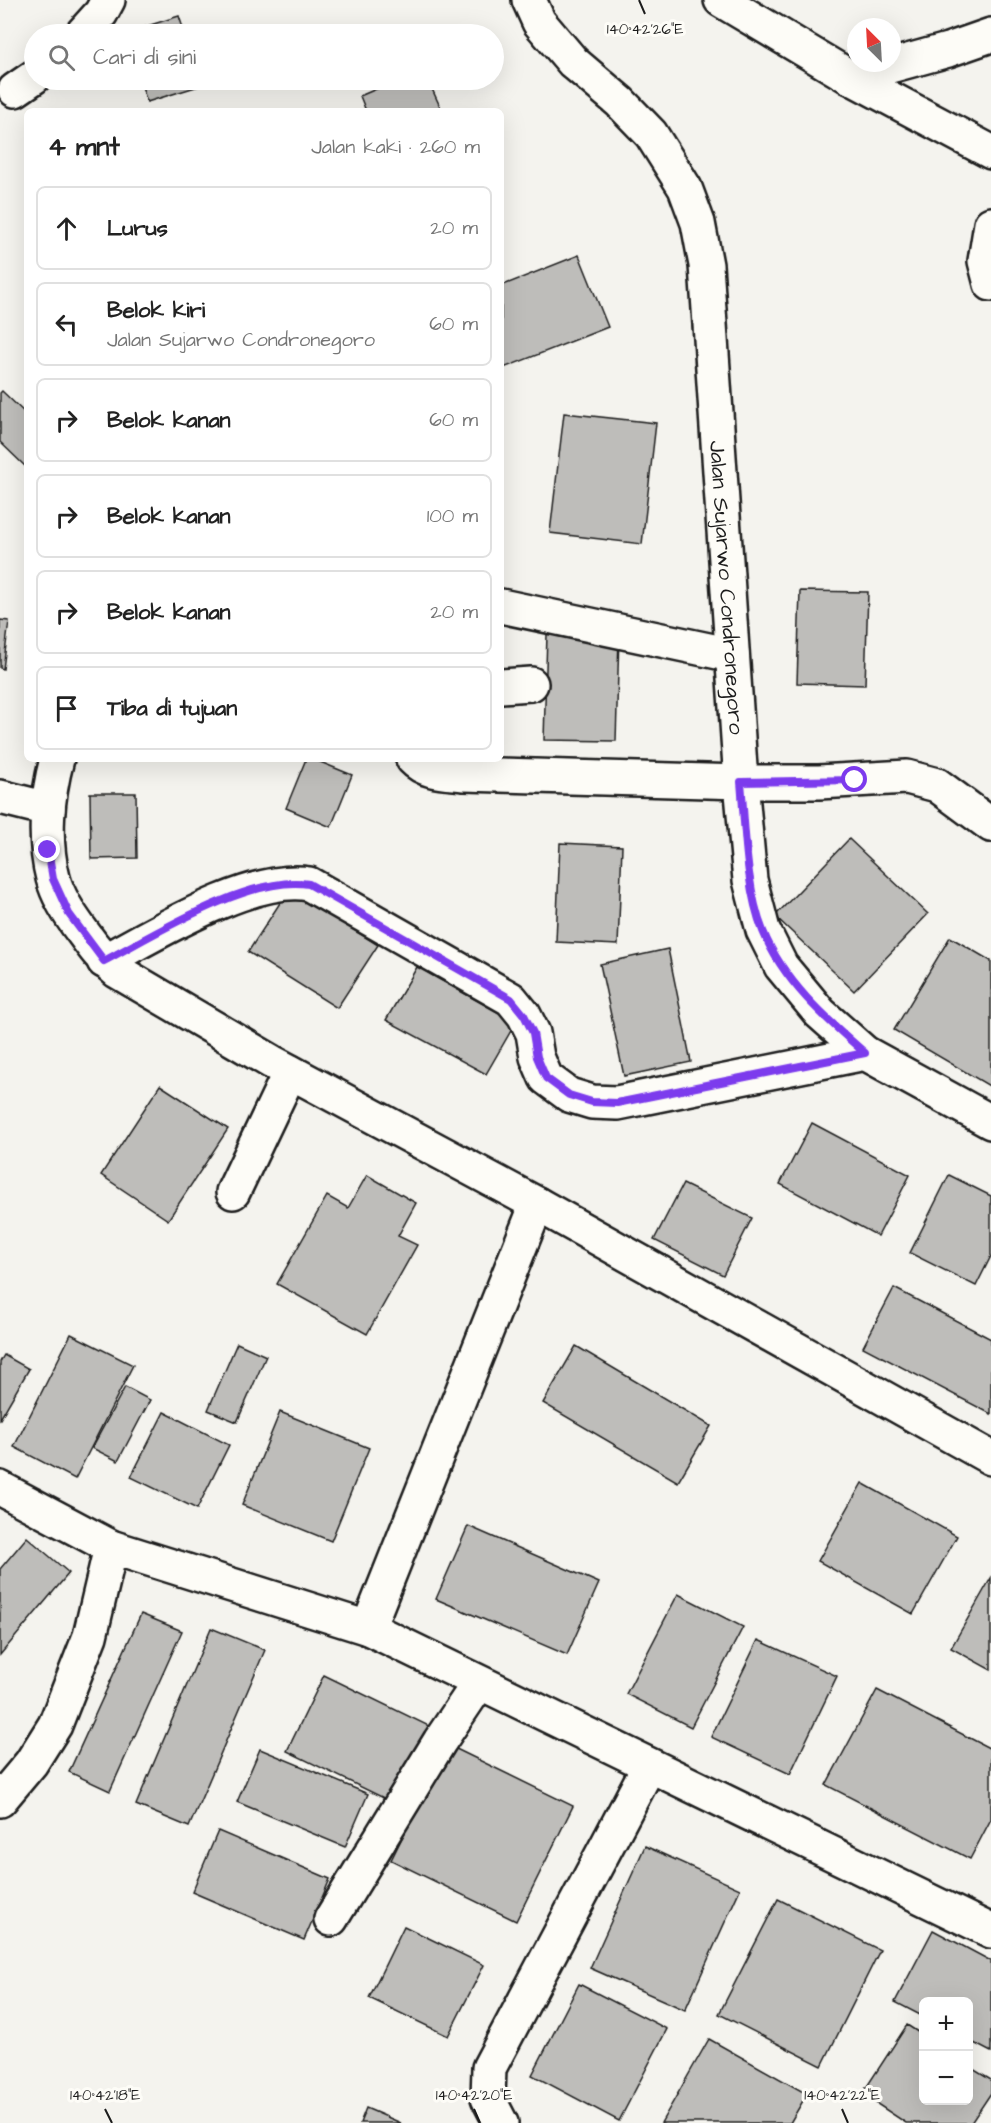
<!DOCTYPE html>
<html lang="id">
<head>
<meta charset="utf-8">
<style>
	:root { --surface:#fff; --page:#f6f6f6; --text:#222; --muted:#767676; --line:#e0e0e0 }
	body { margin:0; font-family:"Architects Daughter",sans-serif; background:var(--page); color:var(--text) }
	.controls { position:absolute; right:18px; bottom:18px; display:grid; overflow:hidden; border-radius:9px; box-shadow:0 6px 24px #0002 }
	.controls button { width:54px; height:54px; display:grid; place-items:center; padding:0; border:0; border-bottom:2px solid var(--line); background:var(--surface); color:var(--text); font:30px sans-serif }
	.compass { position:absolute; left:847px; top:18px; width:54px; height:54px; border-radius:50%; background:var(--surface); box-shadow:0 6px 24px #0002; rotate:336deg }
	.stop { position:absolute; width:18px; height:18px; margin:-14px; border:4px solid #7c3aed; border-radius:50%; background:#fff }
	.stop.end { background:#7c3aed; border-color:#fff; box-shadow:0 2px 6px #0008 }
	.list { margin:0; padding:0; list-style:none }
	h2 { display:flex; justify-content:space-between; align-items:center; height:78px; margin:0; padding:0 24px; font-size:26px }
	h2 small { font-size:20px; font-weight:400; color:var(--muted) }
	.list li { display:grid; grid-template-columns:39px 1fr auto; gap:18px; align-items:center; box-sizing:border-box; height:84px; margin:0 12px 12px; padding:0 12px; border:2px solid var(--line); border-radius:9px }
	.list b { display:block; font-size:22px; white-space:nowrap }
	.list p { margin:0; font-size:20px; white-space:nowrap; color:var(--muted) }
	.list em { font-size:20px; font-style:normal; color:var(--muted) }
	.icon { flex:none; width:33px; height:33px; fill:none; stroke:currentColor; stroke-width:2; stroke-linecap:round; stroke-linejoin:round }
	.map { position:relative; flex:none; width:991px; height:2123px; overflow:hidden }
	.search { position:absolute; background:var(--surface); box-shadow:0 6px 24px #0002; left:24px; top:24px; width:480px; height:66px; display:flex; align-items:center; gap:15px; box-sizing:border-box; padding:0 21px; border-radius:33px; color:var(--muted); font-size:22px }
	.panel { position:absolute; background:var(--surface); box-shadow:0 6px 24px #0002; left:24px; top:108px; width:480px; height:654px; border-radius:9px }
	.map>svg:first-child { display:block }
	.building { fill:#bebdba; stroke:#1c1c1c; stroke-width:1.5 }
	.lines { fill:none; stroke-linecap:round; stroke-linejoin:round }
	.minor-casing { stroke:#1c1c1c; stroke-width:38 }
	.tertiary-casing { stroke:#1c1c1c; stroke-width:38 }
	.minor { stroke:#fdfcf7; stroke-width:33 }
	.tertiary { stroke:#fdfcf7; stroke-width:33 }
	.route { stroke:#7c3aed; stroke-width:8 }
	.ticks { fill:none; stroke:#1c1c1c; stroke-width:2 }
	.labels { text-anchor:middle; stroke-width:6; stroke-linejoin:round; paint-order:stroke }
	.street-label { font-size:22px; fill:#1c1c1c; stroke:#fdfcf7 }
	.ticks-label { font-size:15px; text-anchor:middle; fill:#1c1c1c; stroke:#fdfcf7; stroke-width:6; stroke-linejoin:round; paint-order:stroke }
</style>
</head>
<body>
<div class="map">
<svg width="991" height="2123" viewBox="0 0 991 2123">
	<rect width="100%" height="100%" fill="#f4f3ee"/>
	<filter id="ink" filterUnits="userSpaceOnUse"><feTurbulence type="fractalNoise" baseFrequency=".0167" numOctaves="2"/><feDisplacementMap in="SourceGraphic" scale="12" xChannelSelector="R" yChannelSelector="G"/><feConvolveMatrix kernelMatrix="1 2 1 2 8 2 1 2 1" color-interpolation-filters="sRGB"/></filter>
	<g filter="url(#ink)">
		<g class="building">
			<polygon points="179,16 185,34 125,34 125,33"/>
			<polygon points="140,80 200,80 202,85 147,102"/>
			<polygon points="397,80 428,80 442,111 366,111 360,96"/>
			<polygon points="579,255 608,327 501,369 501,286"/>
			<polygon points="2,391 27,415 27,468 0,442 0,393"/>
			<polygon points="564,413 656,423 642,544 550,533"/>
			<polygon points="800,591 868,592 865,685 797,683"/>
			<polygon points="0,620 9,621 3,669 0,668"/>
			<polygon points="547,634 619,636 616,741 544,740"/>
			<polygon points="306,759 313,759 352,775 331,827 286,808"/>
			<polygon points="90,793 136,793 137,858 91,859"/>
			<polygon points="849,839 928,914 854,991 775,916"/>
			<polygon points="560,843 622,846 618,945 556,942"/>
			<polygon points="289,889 378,945 337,1008 248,952"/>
			<polygon points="950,937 991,961 991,1087 894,1030"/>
			<polygon points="668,949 691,1062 624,1076 600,964"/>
			<polygon points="417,967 516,1022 486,1074 386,1020"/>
			<polygon points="160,1085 228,1129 168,1220 101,1175"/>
			<polygon points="812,1123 910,1175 878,1236 780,1184"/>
			<polygon points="367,1175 416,1203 398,1236 417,1245 367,1334 277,1284 327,1196 348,1208"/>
			<polygon points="949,1175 991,1196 991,1256 976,1286 910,1253"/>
			<polygon points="683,1184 752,1218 723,1275 654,1240"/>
			<polygon points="894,1288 991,1339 991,1414 863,1347"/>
			<polygon points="71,1334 133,1365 75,1479 14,1447"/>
			<polygon points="237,1343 266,1356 237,1422 208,1410"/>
			<polygon points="576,1346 711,1426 678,1482 543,1403"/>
			<polygon points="4,1355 29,1369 0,1419 0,1362"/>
			<polygon points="125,1387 150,1400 118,1461 92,1448"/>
			<polygon points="164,1412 229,1445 197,1509 131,1477"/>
			<polygon points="280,1412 369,1448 331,1541 242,1505"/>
			<polygon points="862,1483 957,1536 913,1614 818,1561"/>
			<polygon points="468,1526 599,1583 567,1655 436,1599"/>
			<polygon points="27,1537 69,1573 0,1655 0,1569"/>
			<polygon points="991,1578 991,1670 951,1648"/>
			<polygon points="678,1594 743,1627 691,1727 626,1694"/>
			<polygon points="141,1614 182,1631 110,1791 69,1772"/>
			<polygon points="211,1628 265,1650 189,1827 136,1805"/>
			<polygon points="758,1640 837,1676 790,1774 711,1737"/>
			<polygon points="324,1675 433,1728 396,1804 287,1751"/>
			<polygon points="877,1690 991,1749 991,1819 970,1859 826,1785"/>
			<polygon points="448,1745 573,1806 516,1921 391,1860"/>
			<polygon points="260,1749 368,1794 345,1847 237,1802"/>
			<polygon points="218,1831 330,1879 304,1940 192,1892"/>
			<polygon points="645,1846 740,1889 685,2010 590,1968"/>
			<polygon points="778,1899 880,1950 822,2066 719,2014"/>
			<polygon points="404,1926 484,1965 448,2036 369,1998"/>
			<polygon points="933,1930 991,1961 991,2052 968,2040 968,2002 924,2002 924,2017 895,2002"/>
			<polygon points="579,1984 667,2029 619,2121 532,2075"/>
			<polygon points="907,2025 924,2036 924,2100 968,2100 968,2066 991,2080 991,2093 971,2123 906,2123 862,2094"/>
			<polygon points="709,2039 807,2094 790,2123 661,2123"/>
			<polygon points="366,2108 401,2123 360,2123"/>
		</g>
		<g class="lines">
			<defs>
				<g id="minor">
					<polyline points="721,0 850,77 991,152"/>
					<polyline points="82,34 101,13 108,0"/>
					<polyline points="850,77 948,50 991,35"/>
					<polyline points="15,90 34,77"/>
					<polyline points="991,224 985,261 991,284"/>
					<polyline points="501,606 732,655"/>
					<polyline points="501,686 531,684"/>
					<path d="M57,759C47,796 43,840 53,878C58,898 71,917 84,934C94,948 103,960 117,971L272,1062L537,1204L991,1458"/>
					<path d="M413,759C426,773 446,772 464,774L741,782H819L907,777L937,785L991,825"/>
					<polyline points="0,797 48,809"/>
					<path d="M104,961C155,934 252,874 309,884L511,999L524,1015L533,1033L537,1057L546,1078L569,1095L592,1102L617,1103L865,1053"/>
					<polyline points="233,1192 290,1072"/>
					<polyline points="0,1488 111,1547 368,1628 991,1931"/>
					<polyline points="368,1628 537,1204"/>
					<polyline points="0,1800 31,1763 55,1725 90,1636 111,1547"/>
					<polyline points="331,1919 440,1741 479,1683"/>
					<polyline points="501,2123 488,2098 489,2068 649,1766"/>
				</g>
				<g id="tertiary">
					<path id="s1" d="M529,0L539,22L573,62L620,102L651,134L685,188L698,223L706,265L741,782L750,880L763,930L781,966L820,1013L865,1053L991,1122"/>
				</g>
			</defs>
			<use href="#minor" class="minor-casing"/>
			<use href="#tertiary" class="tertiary-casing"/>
			<use href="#minor" class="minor"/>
			<use href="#tertiary" class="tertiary"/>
		</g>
	</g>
	<g class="lines" filter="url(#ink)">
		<path class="route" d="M48,850L53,879L69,914L104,961C155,934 251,874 309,884L511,999L524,1015L533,1033L537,1057L546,1078L569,1095L592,1102L617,1103L865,1053C825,1018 783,981 763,931C746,889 745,827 741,782L855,780"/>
	</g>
	<path class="ticks" d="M639,0L645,14M105,2109L112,2123M474,2109L480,2123M842,2109L848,2123"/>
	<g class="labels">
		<g class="street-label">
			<text dy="8" stroke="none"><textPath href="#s1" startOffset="650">Jalan Sujarwo Condronegoro</textPath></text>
		</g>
	</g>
	<g class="ticks-label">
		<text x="645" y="34">140°42'26"E</text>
		<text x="105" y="2100">140°42'18"E</text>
		<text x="474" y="2100">140°42'20"E</text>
		<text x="842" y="2100">140°42'22"E</text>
	</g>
</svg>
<div class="controls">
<button>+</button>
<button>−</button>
</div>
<svg class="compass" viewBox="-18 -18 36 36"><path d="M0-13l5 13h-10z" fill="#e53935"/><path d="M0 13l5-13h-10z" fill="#767676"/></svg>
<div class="stop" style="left:855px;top:780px"></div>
<div class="stop end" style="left:48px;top:850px"></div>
<div class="search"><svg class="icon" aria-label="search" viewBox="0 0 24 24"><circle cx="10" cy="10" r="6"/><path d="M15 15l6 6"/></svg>Cari di sini</div>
<section class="panel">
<h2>4 mnt<small>Jalan kaki · 260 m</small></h2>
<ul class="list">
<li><svg class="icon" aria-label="ahead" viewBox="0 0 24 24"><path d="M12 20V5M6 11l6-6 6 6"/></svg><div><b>Lurus</b></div><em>20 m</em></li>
<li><svg class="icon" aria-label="left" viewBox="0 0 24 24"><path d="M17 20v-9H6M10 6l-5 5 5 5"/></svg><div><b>Belok kiri</b><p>Jalan Sujarwo Condronegoro</p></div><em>60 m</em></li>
<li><svg class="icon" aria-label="right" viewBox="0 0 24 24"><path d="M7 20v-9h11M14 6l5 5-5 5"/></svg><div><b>Belok kanan</b></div><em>60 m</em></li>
<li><svg class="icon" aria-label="right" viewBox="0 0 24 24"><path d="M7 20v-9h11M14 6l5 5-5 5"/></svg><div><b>Belok kanan</b></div><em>100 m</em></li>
<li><svg class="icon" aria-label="right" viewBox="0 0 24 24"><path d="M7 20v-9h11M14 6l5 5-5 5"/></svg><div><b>Belok kanan</b></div><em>20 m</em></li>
<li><svg class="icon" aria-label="arrive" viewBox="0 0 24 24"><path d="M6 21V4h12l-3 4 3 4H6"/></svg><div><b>Tiba di tujuan</b></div></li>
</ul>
</section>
</div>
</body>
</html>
